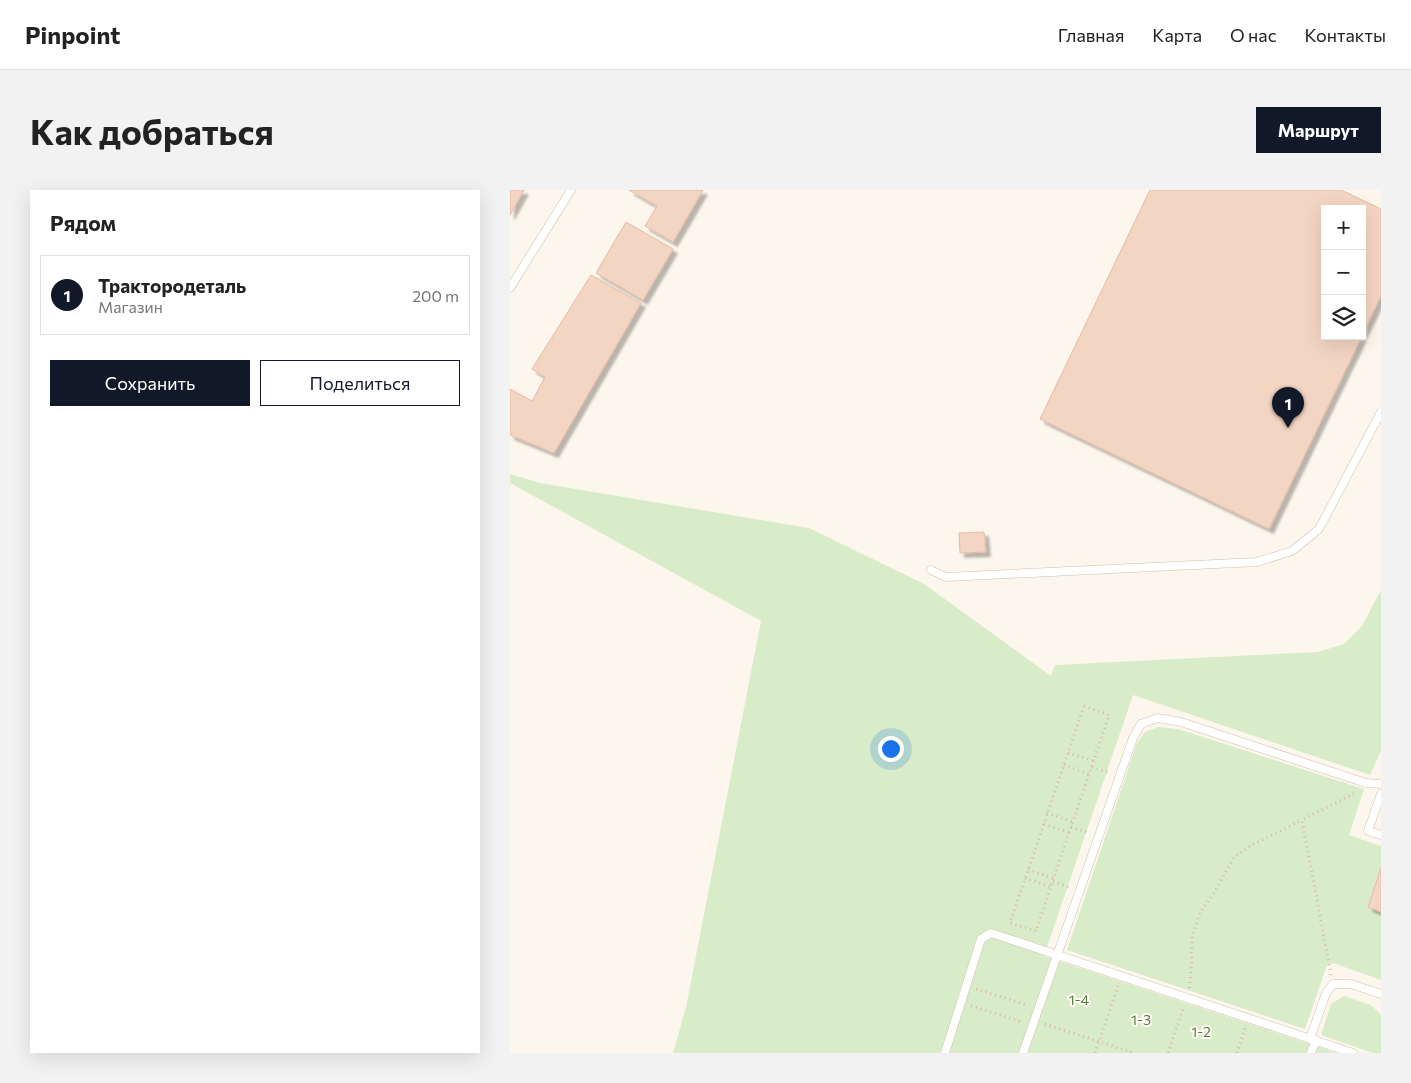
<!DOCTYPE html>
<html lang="ru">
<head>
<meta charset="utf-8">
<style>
	:root { --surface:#fff; --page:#f2f2f2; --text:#222; --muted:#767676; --line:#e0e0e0; --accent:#111827 }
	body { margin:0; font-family:Commissioner,sans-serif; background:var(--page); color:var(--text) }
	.controls { position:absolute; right:15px; top:15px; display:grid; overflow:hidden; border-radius:0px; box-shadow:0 5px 20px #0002 }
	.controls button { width:45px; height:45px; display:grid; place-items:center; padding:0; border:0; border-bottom:1px solid var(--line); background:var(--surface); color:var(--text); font:25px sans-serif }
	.you { position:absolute; left:380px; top:558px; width:18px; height:18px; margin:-12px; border:4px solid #fff; border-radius:50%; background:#1a73e8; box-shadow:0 0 0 8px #1a73e833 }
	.badge { display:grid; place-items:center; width:32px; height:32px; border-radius:50%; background:var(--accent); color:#fff; font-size:16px; font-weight:700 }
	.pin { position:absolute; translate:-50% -41px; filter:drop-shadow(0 1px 2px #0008) }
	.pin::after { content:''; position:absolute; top:26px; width:18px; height:15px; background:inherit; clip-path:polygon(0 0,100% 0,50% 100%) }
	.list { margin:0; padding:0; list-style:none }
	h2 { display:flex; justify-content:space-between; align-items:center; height:65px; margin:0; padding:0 20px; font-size:21px }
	h2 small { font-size:16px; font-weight:400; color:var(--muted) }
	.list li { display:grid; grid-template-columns:32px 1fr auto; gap:15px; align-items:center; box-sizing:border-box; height:80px; margin:0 10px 10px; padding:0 10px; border:1px solid var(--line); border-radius:0px }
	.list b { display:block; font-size:19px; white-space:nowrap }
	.list p { margin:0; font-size:16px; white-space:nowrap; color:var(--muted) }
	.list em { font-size:16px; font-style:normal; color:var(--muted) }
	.actions { display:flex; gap:10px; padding:15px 20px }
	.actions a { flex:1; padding:11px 0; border:1px solid var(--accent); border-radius:0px; text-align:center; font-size:18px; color:var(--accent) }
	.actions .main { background:var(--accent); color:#fff }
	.icon { flex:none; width:28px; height:28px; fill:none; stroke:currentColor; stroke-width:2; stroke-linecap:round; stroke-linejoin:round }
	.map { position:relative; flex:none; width:871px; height:863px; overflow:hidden; border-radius:0px }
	header { display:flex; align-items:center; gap:30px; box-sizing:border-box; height:70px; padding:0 25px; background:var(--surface); border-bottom:1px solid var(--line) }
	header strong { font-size:24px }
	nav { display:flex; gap:28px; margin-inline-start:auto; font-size:18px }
	.intro { display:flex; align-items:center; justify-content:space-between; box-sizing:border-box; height:120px; padding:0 30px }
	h1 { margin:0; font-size:35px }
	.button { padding:12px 22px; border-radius:0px; background:var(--accent); color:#fff; font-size:18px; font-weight:700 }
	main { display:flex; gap:30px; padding:0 30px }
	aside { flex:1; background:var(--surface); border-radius:0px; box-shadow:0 5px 20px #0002 }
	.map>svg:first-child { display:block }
	.green { fill:#d8ecc9 }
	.building { fill:#f3d5c3; stroke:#e6bba3; filter:url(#shadow) }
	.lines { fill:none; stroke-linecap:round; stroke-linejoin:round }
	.service-casing { stroke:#d1beb0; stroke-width:9 }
	.path { stroke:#d9b8a5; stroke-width:3; stroke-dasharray:1 4; stroke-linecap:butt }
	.service { stroke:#fff; stroke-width:8 }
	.labels { text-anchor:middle; stroke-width:4; stroke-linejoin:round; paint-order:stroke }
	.park-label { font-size:14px; fill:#537a41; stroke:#fffaf3 }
</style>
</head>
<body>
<header>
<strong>Pinpoint</strong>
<nav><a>Главная</a><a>Карта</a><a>О нас</a><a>Контакты</a></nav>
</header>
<div class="intro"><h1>Как добраться</h1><a class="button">Маршрут</a></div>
<main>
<aside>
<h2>Рядом<small></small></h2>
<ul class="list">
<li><span class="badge">1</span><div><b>Трактородеталь</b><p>Магазин</p></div><em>200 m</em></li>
</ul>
<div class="actions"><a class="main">Сохранить</a><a>Поделиться</a></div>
</aside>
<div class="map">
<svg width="871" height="863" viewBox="0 0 871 863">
	<defs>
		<filter id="shadow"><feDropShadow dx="4.5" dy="4.5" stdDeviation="1" flood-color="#0004"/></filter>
	</defs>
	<rect width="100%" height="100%" fill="#fdf6ec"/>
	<g class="green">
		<polygon points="0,284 30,293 299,338 414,394 541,486 545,475 808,462 834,454 852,436 871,400 871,561 860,585 623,505 534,766 827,863 163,863 176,817 251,431 0,293"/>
		<polygon points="648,537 668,539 854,599 839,645 871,656 871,678 858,717 871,722 871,790 823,773 817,775 795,839 557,760 627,553 635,542"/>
		<polygon points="834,806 861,815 871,825 871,863 863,863 811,845 821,814"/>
	</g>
	<g class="building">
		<polygon points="0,0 14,0 0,25"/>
		<polygon points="119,0 193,0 163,52 135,36 147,16"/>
		<polygon points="640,0 831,0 871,19 871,106 852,145 852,19 815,19 815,146 852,146 759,339 530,229"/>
		<polygon points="116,32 163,59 133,110 86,83"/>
		<polygon points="81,85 131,113 44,263 0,245 0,199 22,211 35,187 22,179"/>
		<polygon points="474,342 476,362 450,363 449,343"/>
		<polygon points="871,678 871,722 858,717"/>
	</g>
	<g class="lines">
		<defs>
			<g id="service">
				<polyline points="0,98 61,0"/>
				<polyline points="421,380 436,387 747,372 782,361 809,339 871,222"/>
				<polyline points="871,604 858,641 871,645"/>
				<polyline points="800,849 816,803 823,794 841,794 871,804"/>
				<polyline points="435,863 471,749 481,743 843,863"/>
				<polyline points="513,863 623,548 631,534 648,528 671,532 856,593 871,594"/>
				<polyline points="801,863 806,850"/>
			</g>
		</defs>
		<use href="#service" class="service-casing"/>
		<g class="path">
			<polygon points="574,516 599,525 526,741 500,733"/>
			<polyline points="558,563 584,571"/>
			<polyline points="554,575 579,584"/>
			<polyline points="582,577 600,583"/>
			<polyline points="537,623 563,632"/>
			<polyline points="534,634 560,643"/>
			<polyline points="561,637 580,643"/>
			<polyline points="518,680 544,688"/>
			<polyline points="515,688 541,697"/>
			<polyline points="543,692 559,697"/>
			<polyline points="821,785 792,630 847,602"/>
			<polyline points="679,798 681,785 682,747 690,723 704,703 724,667 742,655 792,630"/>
			<polyline points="466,799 517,815"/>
			<polyline points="461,816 512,832"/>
			<polyline points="535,834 624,863"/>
			<polyline points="585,863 608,796"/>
			<polyline points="658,863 673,819"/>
			<polyline points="727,863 735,838"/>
		</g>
		<use href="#service" class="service"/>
	</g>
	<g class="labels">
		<g class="park-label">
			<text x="569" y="815">1-4</text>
			<text x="631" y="835">1-3</text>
			<text x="691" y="847">1-2</text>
		</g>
	</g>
</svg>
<div class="controls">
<button>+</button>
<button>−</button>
<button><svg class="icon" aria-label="layers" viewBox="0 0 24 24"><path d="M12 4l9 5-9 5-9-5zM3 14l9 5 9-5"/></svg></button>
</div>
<div class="you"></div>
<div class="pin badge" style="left:778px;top:238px">1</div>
</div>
</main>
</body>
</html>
